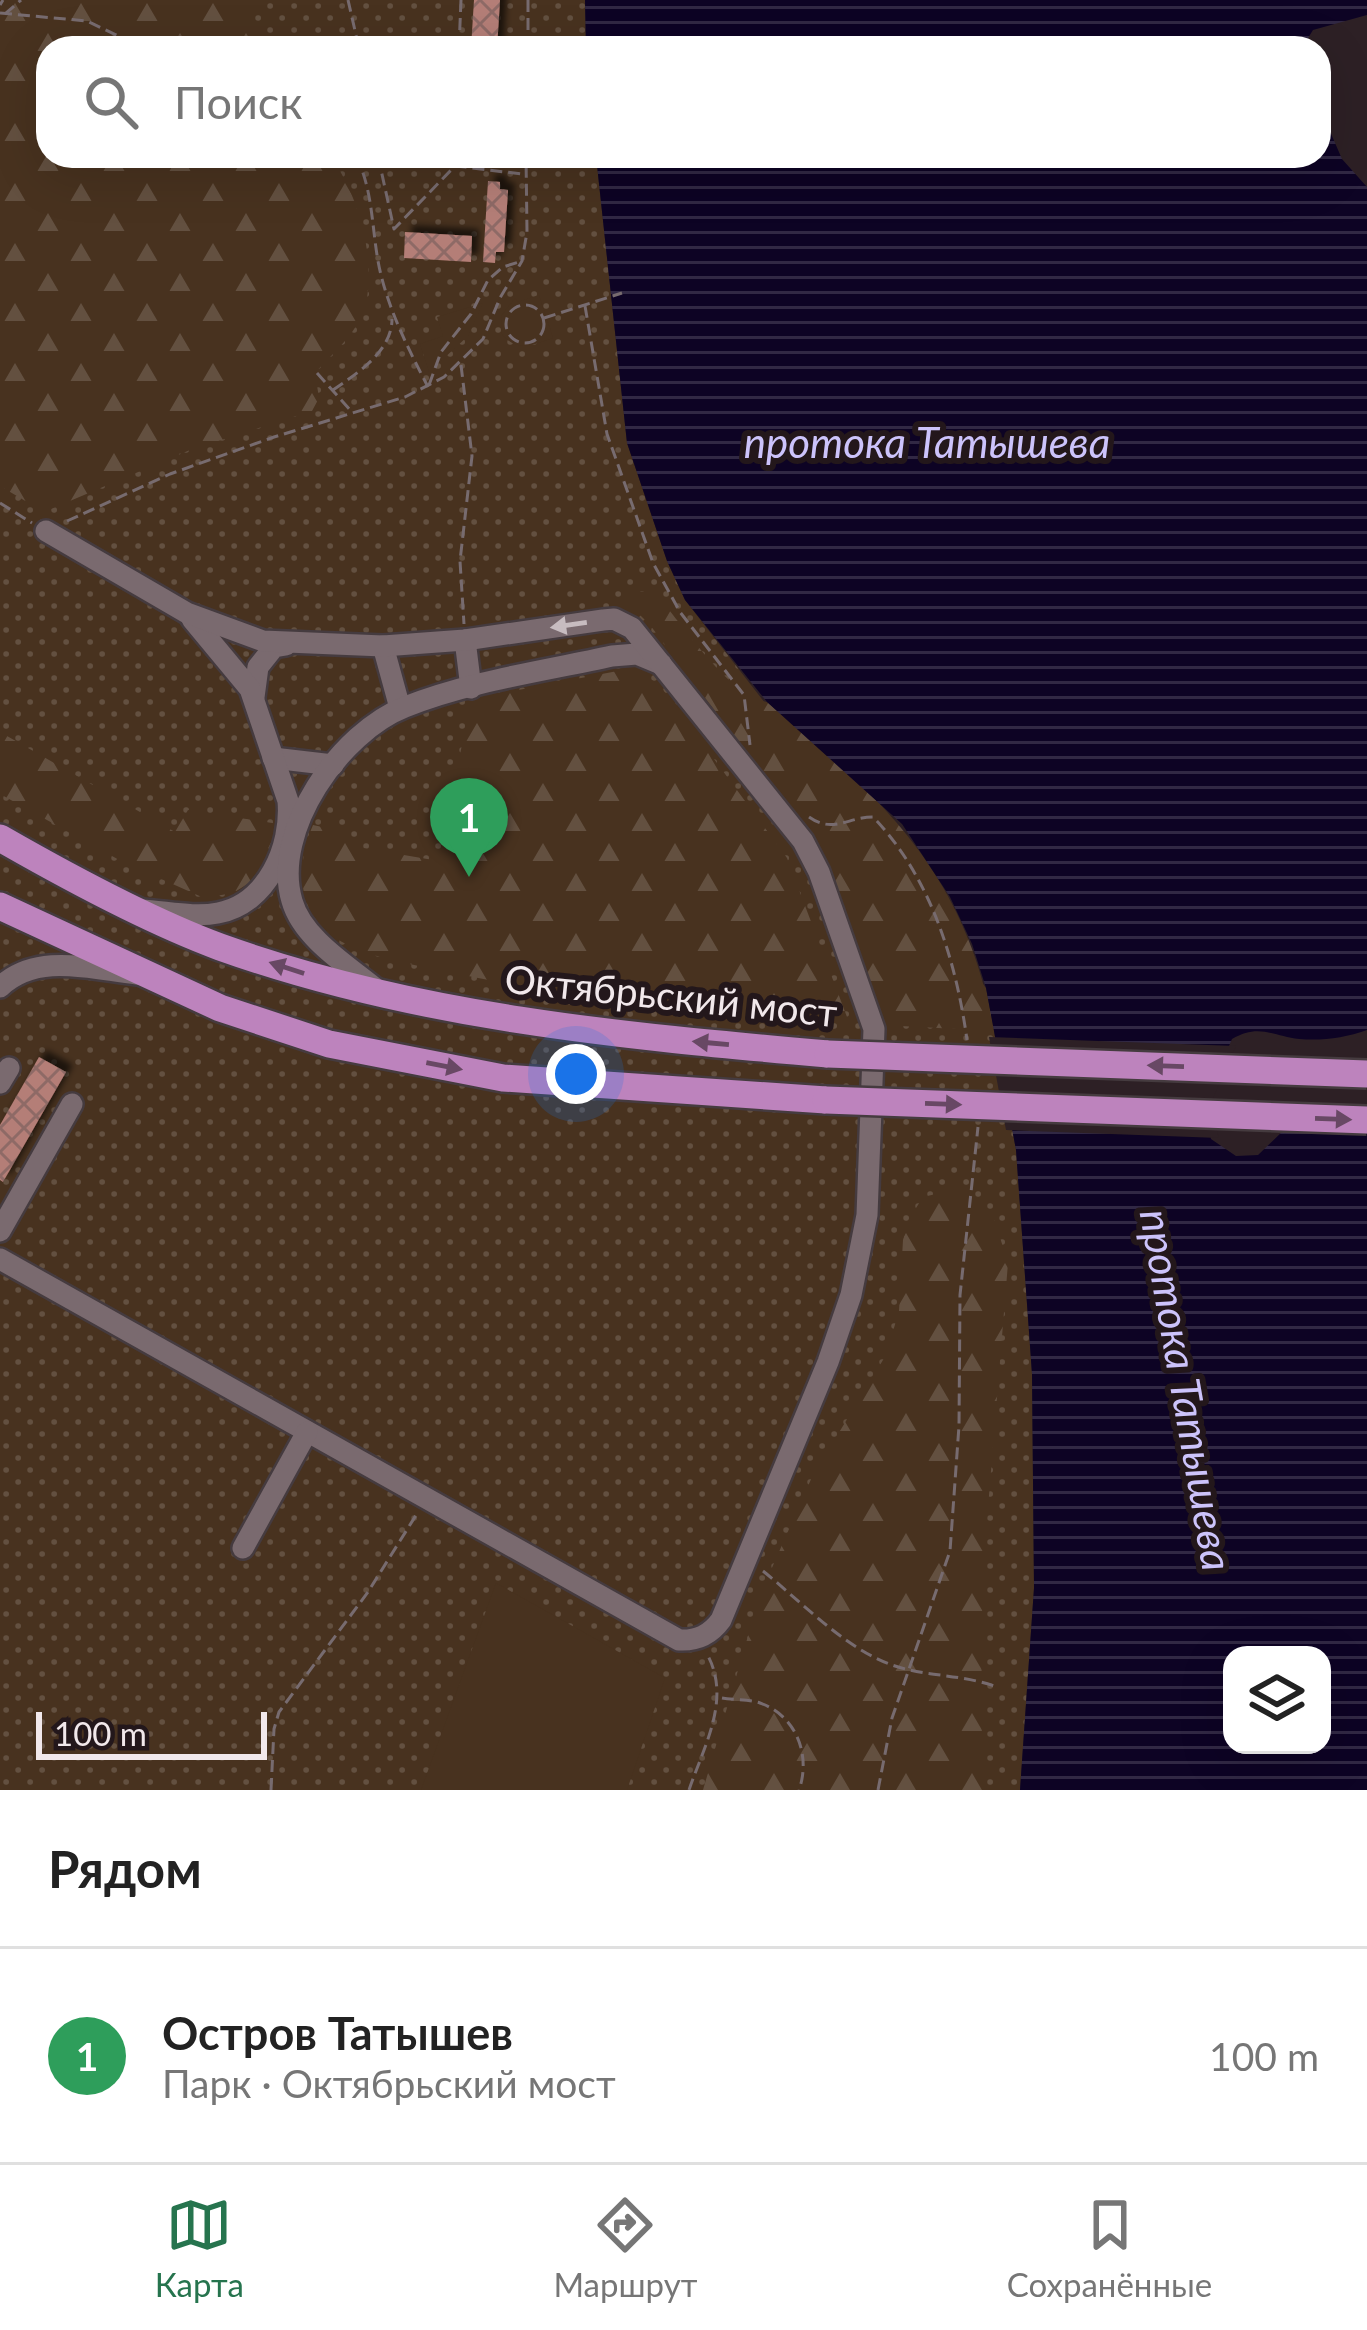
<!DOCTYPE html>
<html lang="ru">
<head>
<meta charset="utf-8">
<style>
	:root { --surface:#fff; --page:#f2f2f2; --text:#222; --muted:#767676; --line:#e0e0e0; --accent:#26744e }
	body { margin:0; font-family:Lato,sans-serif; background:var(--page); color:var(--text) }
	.controls { position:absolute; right:36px; bottom:36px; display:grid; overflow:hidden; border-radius:24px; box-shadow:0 12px 48px #0002 }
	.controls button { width:108px; height:108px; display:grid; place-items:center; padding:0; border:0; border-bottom:3px solid var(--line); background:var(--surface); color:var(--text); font:60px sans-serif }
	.scale { position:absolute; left:36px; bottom:30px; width:231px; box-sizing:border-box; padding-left:12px; border:6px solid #f1e8eb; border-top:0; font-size:33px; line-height:42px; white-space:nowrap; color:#f1e8eb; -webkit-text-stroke:9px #23171b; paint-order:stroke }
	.you { position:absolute; left:576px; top:1074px; width:42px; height:42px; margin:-30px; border:9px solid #fff; border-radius:50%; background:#1a73e8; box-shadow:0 0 0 18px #1a73e833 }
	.badge { display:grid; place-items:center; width:78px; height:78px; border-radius:50%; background:var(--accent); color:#fff; font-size:39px; font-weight:700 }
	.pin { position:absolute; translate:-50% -99px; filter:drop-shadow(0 3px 6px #0008) }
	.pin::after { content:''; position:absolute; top:63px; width:42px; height:36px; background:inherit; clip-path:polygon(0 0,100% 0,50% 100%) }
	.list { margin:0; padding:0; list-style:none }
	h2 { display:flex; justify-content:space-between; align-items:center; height:156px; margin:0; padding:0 48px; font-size:51px }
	h2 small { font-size:39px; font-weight:400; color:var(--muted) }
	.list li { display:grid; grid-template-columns:78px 1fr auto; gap:36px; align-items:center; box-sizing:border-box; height:216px; padding:0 48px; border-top:3px solid var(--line) }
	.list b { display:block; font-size:45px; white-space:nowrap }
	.list p { margin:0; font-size:39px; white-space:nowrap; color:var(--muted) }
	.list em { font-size:39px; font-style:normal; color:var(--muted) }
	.icon { flex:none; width:66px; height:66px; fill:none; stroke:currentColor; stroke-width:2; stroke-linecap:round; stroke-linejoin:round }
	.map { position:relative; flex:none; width:1367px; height:1790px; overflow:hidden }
	.search { position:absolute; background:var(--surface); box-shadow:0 12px 48px #0002; left:36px; right:36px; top:36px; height:132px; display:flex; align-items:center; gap:30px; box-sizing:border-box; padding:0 42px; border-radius:36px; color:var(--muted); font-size:45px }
	.sheet { height:372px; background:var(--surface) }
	nav { display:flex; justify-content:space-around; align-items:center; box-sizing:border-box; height:168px; border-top:3px solid var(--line); background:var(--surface); font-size:33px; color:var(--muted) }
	nav a { display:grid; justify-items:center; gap:6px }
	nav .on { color:var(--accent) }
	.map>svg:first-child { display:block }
	.grass { fill:url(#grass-dots) }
	.forest { fill:url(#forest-firs) }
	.green { fill:#48321f }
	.water { fill:url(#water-rules); fill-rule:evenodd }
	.pier { fill:#2d2025 }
	.building { fill:url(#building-cross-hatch); filter:url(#shadow) }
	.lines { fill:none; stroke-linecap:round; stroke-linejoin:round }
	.minor-casing { stroke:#453b3f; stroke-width:26 }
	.major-casing { stroke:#453b3f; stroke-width:32 }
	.path { stroke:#776b6f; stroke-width:3; stroke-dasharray:12 6; stroke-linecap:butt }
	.minor { stroke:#7a6a6f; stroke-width:21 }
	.major { stroke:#bd83bd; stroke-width:27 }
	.major-bridge-casing { stroke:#453b3f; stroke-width:32; stroke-linecap:butt }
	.major-bridge { stroke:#bd83bd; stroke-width:27 }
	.oneway { fill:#c7bcc0 }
	.oneway2 { fill:#684864 }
	.labels { text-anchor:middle; stroke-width:12; stroke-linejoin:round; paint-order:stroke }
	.street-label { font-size:39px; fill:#f1e8eb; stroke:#23171b }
	.water-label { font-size:42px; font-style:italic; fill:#ccc3fb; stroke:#23171b }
</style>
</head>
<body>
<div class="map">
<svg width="1367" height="1790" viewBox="0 0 1367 1790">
	<defs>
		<pattern id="grass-dots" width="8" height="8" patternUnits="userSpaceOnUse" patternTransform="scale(3)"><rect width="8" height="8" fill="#48321f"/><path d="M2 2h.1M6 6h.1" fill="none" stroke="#635040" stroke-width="1.8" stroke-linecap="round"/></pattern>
		<pattern id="forest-firs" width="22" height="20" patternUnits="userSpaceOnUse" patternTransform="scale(3)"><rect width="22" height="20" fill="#48321f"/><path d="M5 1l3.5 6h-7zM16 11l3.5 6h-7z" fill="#635040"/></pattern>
		<pattern id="water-rules" width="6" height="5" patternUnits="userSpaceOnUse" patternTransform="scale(3)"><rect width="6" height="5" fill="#0d0324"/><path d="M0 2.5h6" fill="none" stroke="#312844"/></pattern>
		<pattern id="building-cross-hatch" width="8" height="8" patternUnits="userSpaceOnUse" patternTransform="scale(3)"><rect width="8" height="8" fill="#b47e77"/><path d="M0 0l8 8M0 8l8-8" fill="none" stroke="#8e6a66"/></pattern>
		<filter id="shadow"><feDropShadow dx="7" dy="-7" stdDeviation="3" flood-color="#0009"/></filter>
	</defs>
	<rect width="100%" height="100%" fill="#2d2025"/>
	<polygon class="grass" points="0,0 585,0 586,48 48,48 48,156 596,156 627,443 667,561 685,600 986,988 1016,1150 1032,1374 1034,1588 1020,1790 0,1790"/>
	<g class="forest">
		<path d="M0,0H252V19L264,48H48V156H330C358,193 376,257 366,303C360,331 333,353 315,373L319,398L312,411L190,450L44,512L0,486Z"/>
		<path d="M649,591L656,594C683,625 728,695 767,702C885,800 966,874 994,1031L882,1025L808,834L650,625L640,615L618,605L637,592Z"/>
		<path d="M628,669L658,683L787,858L847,1017C713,1016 576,999 444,971C406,963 352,956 323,928C295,901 299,858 313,825L350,833L351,846L439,861L471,699Z"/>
		<polygon points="0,732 175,832 188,810 279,824 254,880 233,893 204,898 121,861 0,794"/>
		<polygon points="953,1190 972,1195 992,1212 1008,1263 983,1569 981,1715 985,1790 703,1790 760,1595 812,1477 886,1355 899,1311 903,1240 909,1219 923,1197"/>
	</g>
	<g class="green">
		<path d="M539,295L553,338C533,345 517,353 502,334L501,316L515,298L518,302Z"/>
		<polygon points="483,303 468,336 429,372 420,344 443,336 437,317"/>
		<polygon points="496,1583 665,1678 627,1790 421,1790"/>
	</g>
	<g class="water">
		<polygon points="585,0 1367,0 1367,15 1313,30 1302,48 586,48"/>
		<path d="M1319,106L1342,159L1367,187V1030C1345,1038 1322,1041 1299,1039C1272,1036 1259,1023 1232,1039L1204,1104L1211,1139L1236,1156L1258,1155L1285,1129L1367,1121V1790H1020L1034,1588L1032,1374L1016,1150L986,988L972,944L950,897L902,824L767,702L685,600L667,561L627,443L596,156H1319ZM1232,1655H1322V1745H1232Z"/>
	</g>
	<polygon class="pier" points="989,1037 1236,1046 1210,1105 1219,1138 1006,1130"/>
	<g class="building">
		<polygon points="474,0 500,0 497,48 471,48"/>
		<polygon points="488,181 500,182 500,189 508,190 504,252 496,252 495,263 483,262"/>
		<polygon points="405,232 472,236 471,262 404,258"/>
		<polygon points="39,1057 66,1072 3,1182 0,1180 0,1125"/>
	</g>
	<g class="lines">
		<defs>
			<g id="minor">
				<polyline points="465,640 471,688"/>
				<polyline points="383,646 400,708"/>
				<polyline points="254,697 258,667 274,647 286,645"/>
				<polyline points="273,758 333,765"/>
				<path d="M141,910C165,911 194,918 218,913C267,904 292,847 288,801L250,689L192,619"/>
				<path d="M0,987C37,952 90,969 137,974"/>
				<path d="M381,993C352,968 303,940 292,901C271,830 341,732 405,707C470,681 544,671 612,656L637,654L661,664"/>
				<polyline points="0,1083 9,1068"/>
				<polyline points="0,1231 72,1104"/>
				<path d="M0,1259L679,1640C697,1641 710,1635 721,1620L828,1362L851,1295L867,1215L874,1029L819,872L803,841L632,628L614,619L603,620L465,640L383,646L263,641L187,613L46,531"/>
				<polyline points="243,1548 307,1432"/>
			</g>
			<g id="major">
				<path d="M0,838C68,877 147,920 220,947C416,1017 622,1036 828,1054"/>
				<polyline points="0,906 220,1008 329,1044 503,1078 826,1100"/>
			</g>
		</defs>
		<use href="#minor" class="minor-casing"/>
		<use href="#major" class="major-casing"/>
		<g class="path">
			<polyline points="348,0 359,48"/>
			<polyline points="0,5 3,0"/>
			<polyline points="0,13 87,21 143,48"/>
			<polyline points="5,14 21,0"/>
			<polyline points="358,43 459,45"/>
			<polyline points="459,48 461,0"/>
			<polyline points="528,48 528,0"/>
			<path d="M356,156C375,194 371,235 381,275C391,315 409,350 428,387"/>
			<polyline points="378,156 394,229 455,166 522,174"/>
			<circle cx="525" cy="324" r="19"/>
			<polyline points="585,306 607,434 653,563 680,612 744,695 750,745"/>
			<polyline points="544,318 622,293"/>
			<polyline points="461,365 472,456 460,561 464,624"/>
			<polyline points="317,373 351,411"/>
			<polyline points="429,385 441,352 471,314 488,280 503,267 519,262"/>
			<path d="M333,390C356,374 392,352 392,319"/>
			<polyline points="0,503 32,523"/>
			<polyline points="67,521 170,474 274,437 405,397 444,377 483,339 500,298 522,261 527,232 526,156"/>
			<path d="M809,817C833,834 848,817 873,817C930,876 956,960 967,1040"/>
			<path d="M763,1571C803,1603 846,1650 895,1666C929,1677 961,1674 997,1687"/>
			<path d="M722,1698C734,1700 749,1699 760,1703C797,1716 811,1756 799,1790"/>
			<polyline points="271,1790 274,1729 279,1712 368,1592 418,1512"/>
			<path d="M689,1790C704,1746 731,1700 708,1656"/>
			<polyline points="878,1790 892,1718 950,1551 959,1426 960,1295 978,1127"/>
		</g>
		<use href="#minor" class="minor"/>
		<use href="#major" class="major"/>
		<defs>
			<g id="major-bridge">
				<polyline points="828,1054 1367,1074"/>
				<polyline points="826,1100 1367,1120"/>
			</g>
		</defs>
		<use href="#major-bridge" class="major-bridge-casing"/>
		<use href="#major-bridge" class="major-bridge"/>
	</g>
	<defs><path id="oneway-solid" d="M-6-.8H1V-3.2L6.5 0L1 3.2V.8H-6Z" transform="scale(3)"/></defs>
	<use class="oneway" href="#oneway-solid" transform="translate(569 625) rotate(172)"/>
	<g class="oneway2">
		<use href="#oneway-solid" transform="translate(287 968) rotate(-162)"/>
		<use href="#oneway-solid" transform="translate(711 1043) rotate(-175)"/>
		<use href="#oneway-solid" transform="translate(444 1066) rotate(11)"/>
		<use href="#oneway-solid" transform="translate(1166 1066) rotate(-178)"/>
		<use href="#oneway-solid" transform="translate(943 1104) rotate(2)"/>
		<use href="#oneway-solid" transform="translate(1333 1119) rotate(2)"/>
	</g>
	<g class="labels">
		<g class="street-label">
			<text transform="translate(671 996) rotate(6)" y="14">Октябрьский мост</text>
		</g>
		<g class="water-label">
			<text x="927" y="458">протока Татышева</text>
			<text transform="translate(1186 1390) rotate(80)" y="15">протока Татышева</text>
		</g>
	</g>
</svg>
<div class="controls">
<button><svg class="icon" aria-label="layers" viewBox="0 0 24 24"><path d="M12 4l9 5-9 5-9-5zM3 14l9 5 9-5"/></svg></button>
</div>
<div class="scale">100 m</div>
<div class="you"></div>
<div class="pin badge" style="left:469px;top:877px;background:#2e9e5b">1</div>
<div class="search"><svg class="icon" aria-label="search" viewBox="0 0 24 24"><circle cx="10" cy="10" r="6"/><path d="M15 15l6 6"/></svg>Поиск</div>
</div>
<section class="sheet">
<h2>Рядом<small></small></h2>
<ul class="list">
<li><span class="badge" style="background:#2e9e5b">1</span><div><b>Остров Татышев</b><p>Парк · Октябрьский мост</p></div><em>100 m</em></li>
</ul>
</section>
<nav>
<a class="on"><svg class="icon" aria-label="map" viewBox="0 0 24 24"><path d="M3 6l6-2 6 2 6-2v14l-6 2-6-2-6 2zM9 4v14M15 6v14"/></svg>Карта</a>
<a><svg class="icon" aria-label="directions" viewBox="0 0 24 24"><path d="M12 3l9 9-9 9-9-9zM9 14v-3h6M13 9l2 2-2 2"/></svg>Маршрут</a>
<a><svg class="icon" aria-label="saved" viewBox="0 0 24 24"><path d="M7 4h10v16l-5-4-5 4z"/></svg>Сохранённые</a>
</nav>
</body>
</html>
